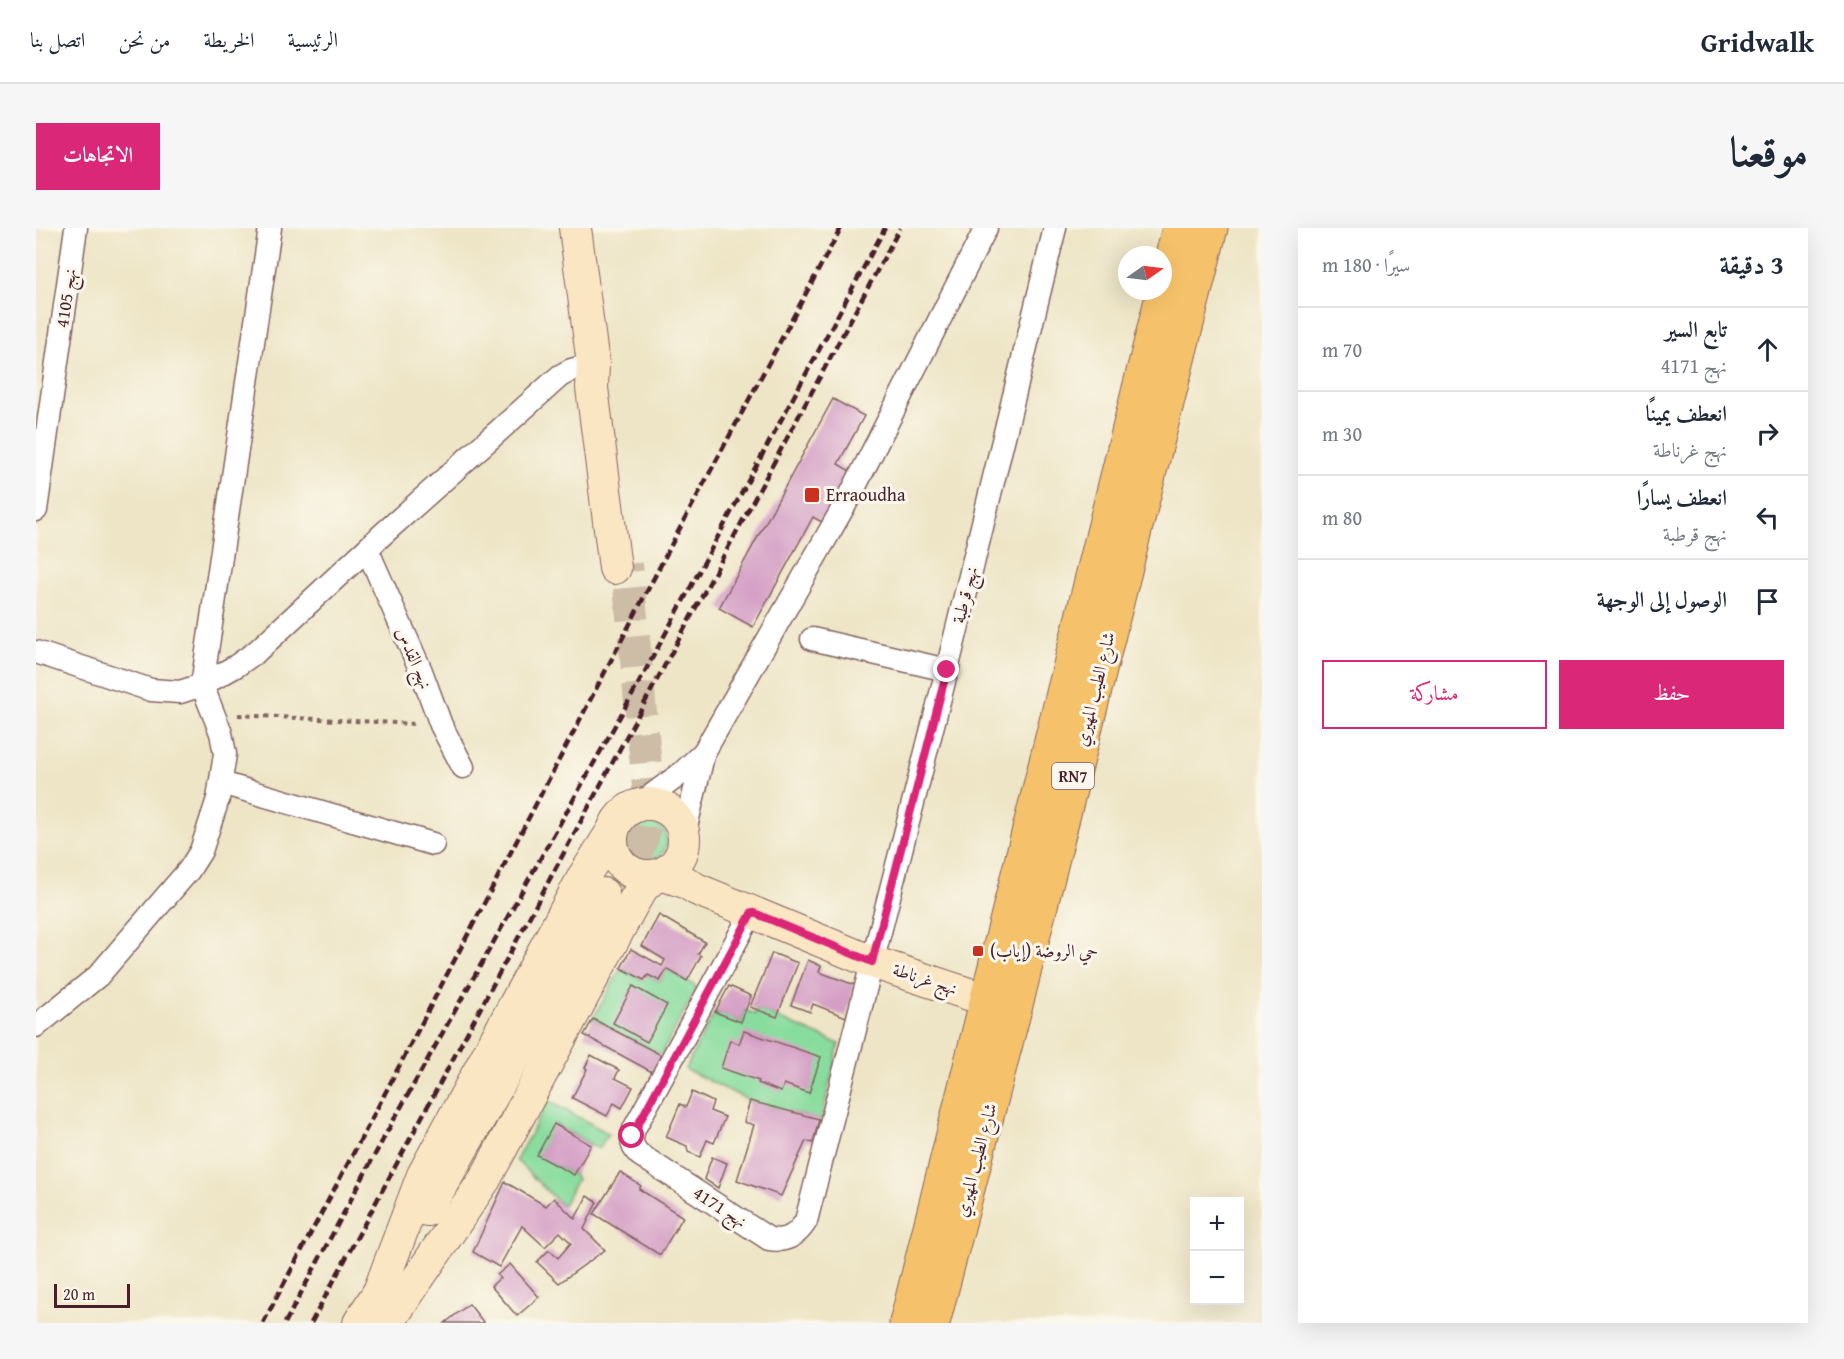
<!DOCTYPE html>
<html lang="ar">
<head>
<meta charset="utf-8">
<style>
	:root { --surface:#fff; --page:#f6f6f7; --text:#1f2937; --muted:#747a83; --line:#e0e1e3; --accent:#db2777 }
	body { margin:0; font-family:"Gentium Book Plus",Amiri,serif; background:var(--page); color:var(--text); direction:rtl }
	.controls { position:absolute; right:18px; bottom:18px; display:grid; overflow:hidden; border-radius:0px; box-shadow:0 6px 24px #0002 }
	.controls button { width:54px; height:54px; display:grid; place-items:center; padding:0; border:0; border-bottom:2px solid var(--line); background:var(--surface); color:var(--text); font:30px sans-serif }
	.compass { position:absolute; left:1082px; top:18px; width:54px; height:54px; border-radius:50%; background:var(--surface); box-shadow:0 6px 24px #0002; rotate:76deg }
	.scale { position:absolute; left:18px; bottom:15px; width:76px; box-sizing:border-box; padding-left:6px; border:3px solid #4a1f2b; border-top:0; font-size:16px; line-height:21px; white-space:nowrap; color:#4a1f2b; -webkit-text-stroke:4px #fbf7ec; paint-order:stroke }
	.stop { position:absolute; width:18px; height:18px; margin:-14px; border:4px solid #db2777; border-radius:50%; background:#fff }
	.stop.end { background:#db2777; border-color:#fff; box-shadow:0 2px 6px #0008 }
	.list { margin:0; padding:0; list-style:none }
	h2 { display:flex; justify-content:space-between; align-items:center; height:78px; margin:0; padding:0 24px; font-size:26px }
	h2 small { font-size:20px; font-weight:400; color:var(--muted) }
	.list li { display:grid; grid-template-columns:39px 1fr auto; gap:18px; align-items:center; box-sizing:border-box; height:84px; padding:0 24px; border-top:2px solid var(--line) }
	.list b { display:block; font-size:22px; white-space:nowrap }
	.list p { margin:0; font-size:20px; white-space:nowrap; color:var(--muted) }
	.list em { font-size:20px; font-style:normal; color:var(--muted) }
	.actions { display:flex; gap:12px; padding:18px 24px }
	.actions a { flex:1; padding:14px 0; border:2px solid var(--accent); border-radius:0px; text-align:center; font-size:21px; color:var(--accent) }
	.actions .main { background:var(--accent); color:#fff }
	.icon { flex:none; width:33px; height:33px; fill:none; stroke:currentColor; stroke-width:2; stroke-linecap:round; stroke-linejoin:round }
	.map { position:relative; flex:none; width:1226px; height:1095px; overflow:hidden; direction:ltr; border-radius:0px }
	header { display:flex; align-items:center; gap:36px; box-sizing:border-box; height:84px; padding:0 30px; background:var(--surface); border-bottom:2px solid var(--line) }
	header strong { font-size:28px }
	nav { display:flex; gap:33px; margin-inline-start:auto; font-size:21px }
	.intro { display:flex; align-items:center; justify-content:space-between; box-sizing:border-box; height:144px; padding:0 36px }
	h1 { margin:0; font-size:42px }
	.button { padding:15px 27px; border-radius:0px; background:var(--accent); color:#fff; font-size:21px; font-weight:700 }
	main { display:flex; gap:36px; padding:0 36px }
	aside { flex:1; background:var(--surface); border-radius:0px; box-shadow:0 6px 24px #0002 }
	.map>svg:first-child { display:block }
	.green { fill:#88dc9d; stroke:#697e64; stroke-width:1.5 }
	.building { fill:#d49ec5 }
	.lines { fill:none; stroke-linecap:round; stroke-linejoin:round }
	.secondary-tunnel { stroke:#cdbda7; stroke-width:32; stroke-dasharray:32 16; stroke-linecap:butt }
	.street-casing { stroke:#836461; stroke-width:25 }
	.secondary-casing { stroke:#836461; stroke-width:34 }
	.primary-casing { stroke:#836461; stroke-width:35 }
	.path { stroke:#836461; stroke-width:4; stroke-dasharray:4.5 4.5; stroke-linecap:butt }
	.street { stroke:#fff; stroke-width:22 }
	.secondary { stroke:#fbe6c4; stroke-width:32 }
	.primary { stroke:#f5c16b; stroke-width:33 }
	.rail { stroke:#4a1f2b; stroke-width:4.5; stroke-dasharray:9 4.5; stroke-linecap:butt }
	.route { stroke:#db2777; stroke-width:8 }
	.poi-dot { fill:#c8321e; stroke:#fbf7ec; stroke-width:2 }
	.labels { text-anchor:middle; stroke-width:6; stroke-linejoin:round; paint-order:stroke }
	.shield { fill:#fbf7ec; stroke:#7f6065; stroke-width:1.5 }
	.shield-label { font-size:16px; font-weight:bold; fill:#4a1f2b }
	.street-label { font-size:18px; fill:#4a1f2b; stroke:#fbf7ec }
	.poi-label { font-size:18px; fill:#4a1f2b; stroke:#fbf7ec; text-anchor:start }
</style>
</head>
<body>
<header>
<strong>Gridwalk</strong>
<nav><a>الرئيسية</a><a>الخريطة</a><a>من نحن</a><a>اتصل بنا</a></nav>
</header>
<div class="intro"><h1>موقعنا</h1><a class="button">الاتجاهات</a></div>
<main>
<aside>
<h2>3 دقيقة<small>سيرًا · 180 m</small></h2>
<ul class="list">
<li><svg class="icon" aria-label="ahead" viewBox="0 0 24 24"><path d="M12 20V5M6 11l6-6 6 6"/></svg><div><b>تابع السير</b><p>نهج 4171</p></div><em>70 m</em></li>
<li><svg class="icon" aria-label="right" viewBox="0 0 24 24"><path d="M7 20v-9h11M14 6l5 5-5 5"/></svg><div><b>انعطف يمينًا</b><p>نهج غرناطة</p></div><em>30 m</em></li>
<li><svg class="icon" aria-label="left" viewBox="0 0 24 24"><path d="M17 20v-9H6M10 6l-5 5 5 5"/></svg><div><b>انعطف يسارًا</b><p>نهج قرطبة</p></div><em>80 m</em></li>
<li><svg class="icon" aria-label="arrive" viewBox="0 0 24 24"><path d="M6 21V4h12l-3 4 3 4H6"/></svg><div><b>الوصول إلى الوجهة</b></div></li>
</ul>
<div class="actions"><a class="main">حفظ</a><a>مشاركة</a></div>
</aside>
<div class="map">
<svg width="1226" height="1095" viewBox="0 0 1226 1095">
	<rect width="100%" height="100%" fill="#fbf7ec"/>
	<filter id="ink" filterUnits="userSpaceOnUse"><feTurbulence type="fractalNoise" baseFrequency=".0167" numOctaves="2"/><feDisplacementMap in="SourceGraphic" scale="12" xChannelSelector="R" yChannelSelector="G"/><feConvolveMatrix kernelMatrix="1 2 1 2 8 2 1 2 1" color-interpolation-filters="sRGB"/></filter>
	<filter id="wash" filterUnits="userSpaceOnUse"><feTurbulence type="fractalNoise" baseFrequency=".008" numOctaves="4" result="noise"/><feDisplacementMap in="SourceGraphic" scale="24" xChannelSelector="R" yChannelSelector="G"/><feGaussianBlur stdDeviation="1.35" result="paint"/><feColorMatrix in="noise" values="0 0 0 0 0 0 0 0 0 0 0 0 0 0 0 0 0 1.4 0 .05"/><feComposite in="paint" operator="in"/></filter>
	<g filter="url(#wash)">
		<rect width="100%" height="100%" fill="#eee5c6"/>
		<g class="green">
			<circle cx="613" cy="613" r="18"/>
			<polygon points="585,740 607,752 612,747 624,753 631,741 661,759 625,827 557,791"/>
			<polygon points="721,781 803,816 785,892 714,873 649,841 679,784 705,794 710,782 719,786"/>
			<polygon points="512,873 572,905 563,921 519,896 502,927 538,947 541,951 527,977 518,970 480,932"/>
		</g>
		<g id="blocks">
			<g class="building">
				<polygon points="797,171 828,188 802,236 819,246 791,297 777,289 717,399 683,380"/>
				<polygon points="623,687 669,714 662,726 665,728 651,753 631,741 624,753 612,747 608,752 585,740 595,721 626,738 629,732 606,718"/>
				<polygon points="736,725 762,735 741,789 714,779"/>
				<polygon points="772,732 785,738 783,744 819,757 810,789 777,776 774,784 755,777"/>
				<polygon points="597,758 631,777 611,814 577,795"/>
				<polygon points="693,758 715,768 705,794 679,784"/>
				<polygon points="557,791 625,827 616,844 548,807"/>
				<polygon points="708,803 785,829 773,865 748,856 745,864 722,855 723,853 685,840 694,812 703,816"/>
				<polygon points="555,827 583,842 579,850 597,859 586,880 578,875 571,888 536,870 551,841 549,840"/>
				<polygon points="656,864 677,874 674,883 689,889 678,915 671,912 664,929 652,924 651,918 630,909 644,876 650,879"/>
				<polygon points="714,873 783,891 777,915 770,913 745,968 701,952 718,897 708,894"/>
				<polygon points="518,896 555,917 538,947 501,927"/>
				<polygon points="676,929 691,935 682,960 668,951"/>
				<polygon points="584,944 605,958 603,961 647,989 624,1027 558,986"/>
				<polygon points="469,954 510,978 518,970 539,991 551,968 561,974 548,1001 569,1022 523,1055 501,1034 513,1022 522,1030 535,1015 524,1004 509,1019 486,998 463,1039 437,1024"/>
				<polygon points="474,1036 503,1069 481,1088 455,1058 464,1050 461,1047"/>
				<polygon points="433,1076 448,1095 409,1095"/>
			</g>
		</g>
	</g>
	<g filter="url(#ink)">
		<use href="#blocks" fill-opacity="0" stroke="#836461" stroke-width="1.5"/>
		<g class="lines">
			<polyline class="secondary-tunnel" points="578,672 599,630 607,609 613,570 591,336"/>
			<defs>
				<g id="street">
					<polyline points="0,282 40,0"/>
					<polyline points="331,321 385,443 405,497 427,539"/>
					<polyline points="776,411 911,442"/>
					<polyline points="0,424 115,462 144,464 166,457 200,438 220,424 347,306 524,148 535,142 557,136"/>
					<polyline points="185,555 397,616"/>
					<polyline points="601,578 647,544 668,524"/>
					<polyline points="648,607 668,524 815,266 950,0"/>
					<path d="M716,684L598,901C594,912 596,920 604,927L733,1011C750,1014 761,1008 770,993L911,442L1019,0"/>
					<polyline points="0,798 62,748 153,642 165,623 182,571 189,526 185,505 166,457 234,0"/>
				</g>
				<g id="secondary">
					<polyline points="539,0 557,136 556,160 579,340"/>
					<circle cx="612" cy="612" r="36"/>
					<polyline points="625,646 649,654 660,661 836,734 951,772"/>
					<polyline points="391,982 491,807 567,666"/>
					<polyline points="341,1069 387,947 548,648 577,602"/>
					<polyline points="323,1095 351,1051"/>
					<polyline points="352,1095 449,951 598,673 607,659 619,648"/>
				</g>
				<g id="primary">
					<polyline points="870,1095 1143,0"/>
					<polyline points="897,1095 981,773 1175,0"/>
				</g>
			</defs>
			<use href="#street" class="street-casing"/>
			<use href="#secondary" class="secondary-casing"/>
			<use href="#primary" class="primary-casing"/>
			<polyline class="path" points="202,487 380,496"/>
			<use href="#street" class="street"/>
			<use href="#secondary" class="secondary"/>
			<use href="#primary" class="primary"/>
			<g class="rail">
				<polyline points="227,1095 334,894 643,302 805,0"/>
				<polyline points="249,1095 351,904 600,460 849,0"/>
				<polyline points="275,1095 864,0"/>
			</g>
		</g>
	</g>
	<g class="lines" filter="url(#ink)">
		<polyline class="route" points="596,908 716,684 836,734 911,442"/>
	</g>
	<g class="poi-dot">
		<rect x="768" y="259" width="16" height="16" rx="3"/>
		<rect x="936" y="717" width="12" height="12" rx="3"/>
	</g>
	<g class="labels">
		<rect class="shield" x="1016" y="535" width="42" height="26" rx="4.5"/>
		<g class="shield-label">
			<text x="1037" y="554">RN7</text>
		</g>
		<g class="street-label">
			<text transform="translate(30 70) rotate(-82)" y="6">نهج 4105</text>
			<text transform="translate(929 367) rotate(-76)" y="6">نهج قرطبة</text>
			<text transform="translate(378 430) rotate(67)" y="6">نهج القدس</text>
			<text transform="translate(1059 461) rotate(-76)" y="6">شارع الطيب المهيري</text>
			<text transform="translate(889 751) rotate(18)" y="6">نهج غرناطة</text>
			<text transform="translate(940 932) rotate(-75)" y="6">شارع الطيب المهيري</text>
			<text transform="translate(684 979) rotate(33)" y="6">نهج 4171</text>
		</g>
		<g class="poi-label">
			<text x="790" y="273">Erraoudha</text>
			<text x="954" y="729">حي الروضة (إياب)</text>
		</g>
	</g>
</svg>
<div class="controls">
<button>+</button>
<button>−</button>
</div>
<svg class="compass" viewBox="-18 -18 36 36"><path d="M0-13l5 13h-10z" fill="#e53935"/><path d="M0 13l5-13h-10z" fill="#747a83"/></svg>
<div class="scale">20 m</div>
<div class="stop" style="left:596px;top:908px"></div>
<div class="stop end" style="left:911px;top:442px"></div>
</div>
</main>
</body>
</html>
